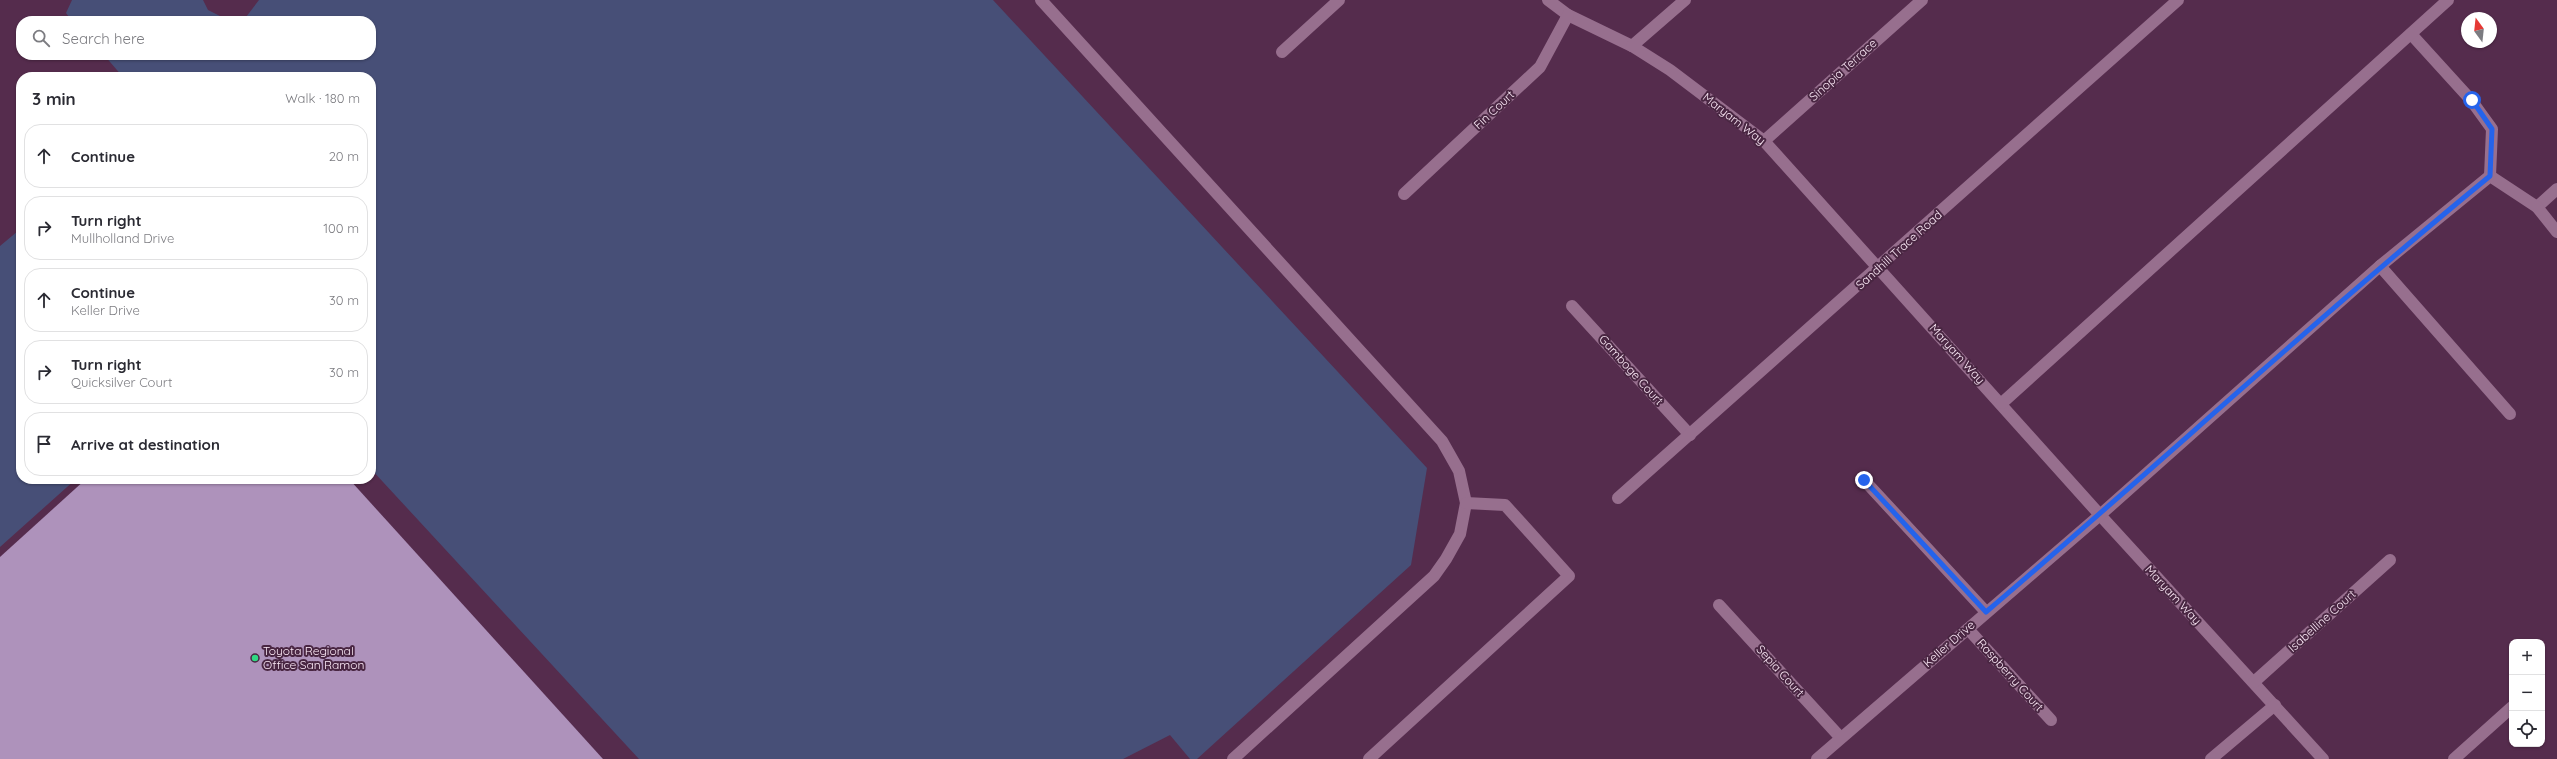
<!DOCTYPE html>
<html lang="en">
<head>
<meta charset="utf-8">
<style>
	:root { --surface:#fff; --page:#f7f7f7; --text:#2b2b33; --muted:#7c7c81; --line:#e1e1e2 }
	body { margin:0; font-family:Quicksand,sans-serif; background:var(--page); color:var(--text) }
	.controls { position:absolute; right:12px; bottom:12px; display:grid; overflow:hidden; border-radius:8px; box-shadow:0 1px 3px #0004 }
	.controls button { width:36px; height:36px; display:grid; place-items:center; padding:0; border:0; border-bottom:1px solid var(--line); background:var(--surface); color:var(--text); font:20px sans-serif }
	.compass { position:absolute; left:2461px; top:12px; width:36px; height:36px; border-radius:50%; background:var(--surface); box-shadow:0 1px 3px #0004; rotate:345deg }
	.stop { position:absolute; width:12px; height:12px; margin:-9px; border:3px solid #2563eb; border-radius:50%; background:#fff }
	.stop.end { background:#2563eb; border-color:#fff; box-shadow:0 1px 4px #0008 }
	.list { margin:0; padding:0; list-style:none }
	h2 { display:flex; justify-content:space-between; align-items:center; height:52px; margin:0; padding:0 16px; font-size:17px }
	h2 small { font-size:13px; font-weight:400; color:var(--muted) }
	.list li { display:grid; grid-template-columns:26px 1fr auto; gap:12px; align-items:center; box-sizing:border-box; height:64px; margin:0 8px 8px; padding:0 8px; border:1px solid var(--line); border-radius:16px }
	.list b { display:block; font-size:15px; white-space:nowrap }
	.list p { margin:0; font-size:13px; white-space:nowrap; color:var(--muted) }
	.list em { font-size:13px; font-style:normal; color:var(--muted) }
	.icon { flex:none; width:22px; height:22px; fill:none; stroke:currentColor; stroke-width:2; stroke-linecap:round; stroke-linejoin:round }
	.map { position:relative; flex:none; width:2557px; height:759px; overflow:hidden }
	.search { position:absolute; background:var(--surface); box-shadow:0 1px 3px #0004; left:16px; top:16px; width:360px; height:44px; display:flex; align-items:center; gap:10px; box-sizing:border-box; padding:0 14px; border-radius:16px; color:var(--muted); font-size:15px }
	.panel { position:absolute; background:var(--surface); box-shadow:0 1px 3px #0004; left:16px; top:72px; width:360px; height:412px; border-radius:16px }
	.map>svg:first-child { display:block }
	.built { fill:#552c4d; fill-rule:evenodd }
	.green { fill:#474f77 }
	.building { fill:#ae92bb }
	.lines { fill:none; stroke-linecap:round; stroke-linejoin:round }
	.minor { stroke:#976f8e; stroke-width:12 }
	.route { stroke:#2563eb; stroke-width:5 }
	.poi-dot { fill:#30d883; stroke:#492642; stroke-width:1.5 }
	.labels { text-anchor:middle; stroke-width:4; stroke-linejoin:round; paint-order:stroke }
	.street-label { font-size:12px; fill:#fdebf8; stroke:#492642 }
	.poi-label { font-size:12px; fill:#fdebf8; stroke:#492642; text-anchor:start }
</style>
</head>
<body>
<div class="map">
<svg width="2557" height="759" viewBox="0 0 2557 759">
	<rect width="100%" height="100%" fill="#492642"/>
	<path class="built" d="M0,0H2557V759H0ZM2467,18H2491V42H2467ZM21,21H371V55H21ZM21,77H371V479H21ZM2512,642H2542V744H2512Z"/>
	<g class="green">
		<polygon points="72,0 203,0 208,10 230,21 72,21 66,13"/>
		<polygon points="259,0 993,0 1427,468 1411,565 1197,759 1190,759 1170,735 1123,759 639,759 371,469 371,77 123,77 104,55 371,55 371,21 243,21"/>
		<polygon points="18,231 21,232 21,479 76,479 0,547 0,246"/>
	</g>
	<polygon class="building" points="86,479 349,479 603,759 0,759 0,557"/>
	<g class="lines">
		<g class="minor">
			<polyline points="1041,0 1442,441 1459,471 1466,503 1460,534 1446,559 1434,576 1233,759"/>
			<polyline points="1548,0 1568,15 1632,46 1670,70 1764,141 2100,515 2323,759"/>
			<polyline points="2411,34 2471,100 2492,129 2490,176"/>
			<polyline points="1632,46 1685,0"/>
			<polyline points="1282,52 1339,0"/>
			<polyline points="1764,141 1922,0"/>
			<polyline points="1404,194 1540,67 1568,15"/>
			<polyline points="2537,207 2557,189"/>
			<polyline points="2380,266 2510,414"/>
			<polyline points="1572,306 1690,435"/>
			<polyline points="2002,403 2448,0"/>
			<polyline points="1864,480 1986,612"/>
			<polyline points="1618,498 2178,0"/>
			<polyline points="1719,605 1840,737"/>
			<polyline points="1968,629 2051,720"/>
			<polyline points="2254,682 2390,560"/>
			<polyline points="1369,759 1569,576 1505,505 1466,503"/>
			<polyline points="1817,759 2100,515 2380,266 2490,176 2537,207 2557,232"/>
			<polyline points="2211,759 2275,705"/>
			<polyline points="2454,759 2512,707"/>
		</g>
	</g>
	<g class="lines">
		<path class="route" d="M1864,480L1986,612C2155,468 2318,317 2490,176L2492,129L2472,100"/>
	</g>
	<circle class="poi-dot" cx="255" cy="658" r="4"/>
	<g class="labels">
		<g class="street-label">
			<text transform="translate(1843 70) rotate(-42)" y="4">Sinopia Terrace</text>
			<text transform="translate(1494 110) rotate(-43)" y="4">Fin Court</text>
			<text transform="translate(1734 119) rotate(38)" y="4">Maryam Way</text>
			<text transform="translate(1899 250) rotate(-42)" y="4">Sandhill Trace Road</text>
			<text transform="translate(1957 354) rotate(48)" y="4">Maryam Way</text>
			<text transform="translate(1631 370) rotate(48)" y="4">Gamboge Court</text>
			<text transform="translate(2173 595) rotate(47)" y="4">Maryam Way</text>
			<text transform="translate(2322 621) rotate(-42)" y="4">Isabelline Court</text>
			<text transform="translate(1949 644) rotate(-41)" y="4">Keller Drive</text>
			<text transform="translate(1780 671) rotate(48)" y="4">Sepia Court</text>
			<text transform="translate(2010 675) rotate(48)" y="4">Raspberry Court</text>
		</g>
		<g class="poi-label">
			<text x="263" y="655">Toyota Regional<tspan x="263" dy="14">Office San Ramon</tspan></text>
		</g>
	</g>
</svg>
<div class="controls">
<button>+</button>
<button>−</button>
<button><svg class="icon" aria-label="locate" viewBox="0 0 24 24"><circle cx="12" cy="12" r="6"/><path d="M12 2v4M12 18v4M2 12h4M18 12h4"/></svg></button>
</div>
<svg class="compass" viewBox="-18 -18 36 36"><path d="M0-13l5 13h-10z" fill="#e53935"/><path d="M0 13l5-13h-10z" fill="#7c7c81"/></svg>
<div class="stop" style="left:2472px;top:100px"></div>
<div class="stop end" style="left:1864px;top:480px"></div>
<div class="search"><svg class="icon" aria-label="search" viewBox="0 0 24 24"><circle cx="10" cy="10" r="6"/><path d="M15 15l6 6"/></svg>Search here</div>
<section class="panel">
<h2>3 min<small>Walk · 180 m</small></h2>
<ul class="list">
<li><svg class="icon" aria-label="ahead" viewBox="0 0 24 24"><path d="M12 20V5M6 11l6-6 6 6"/></svg><div><b>Continue</b></div><em>20 m</em></li>
<li><svg class="icon" aria-label="right" viewBox="0 0 24 24"><path d="M7 20v-9h11M14 6l5 5-5 5"/></svg><div><b>Turn right</b><p>Mullholland Drive</p></div><em>100 m</em></li>
<li><svg class="icon" aria-label="ahead" viewBox="0 0 24 24"><path d="M12 20V5M6 11l6-6 6 6"/></svg><div><b>Continue</b><p>Keller Drive</p></div><em>30 m</em></li>
<li><svg class="icon" aria-label="right" viewBox="0 0 24 24"><path d="M7 20v-9h11M14 6l5 5-5 5"/></svg><div><b>Turn right</b><p>Quicksilver Court</p></div><em>30 m</em></li>
<li><svg class="icon" aria-label="arrive" viewBox="0 0 24 24"><path d="M6 21V4h12l-3 4 3 4H6"/></svg><div><b>Arrive at destination</b></div></li>
</ul>
</section>
</div>
</body>
</html>
